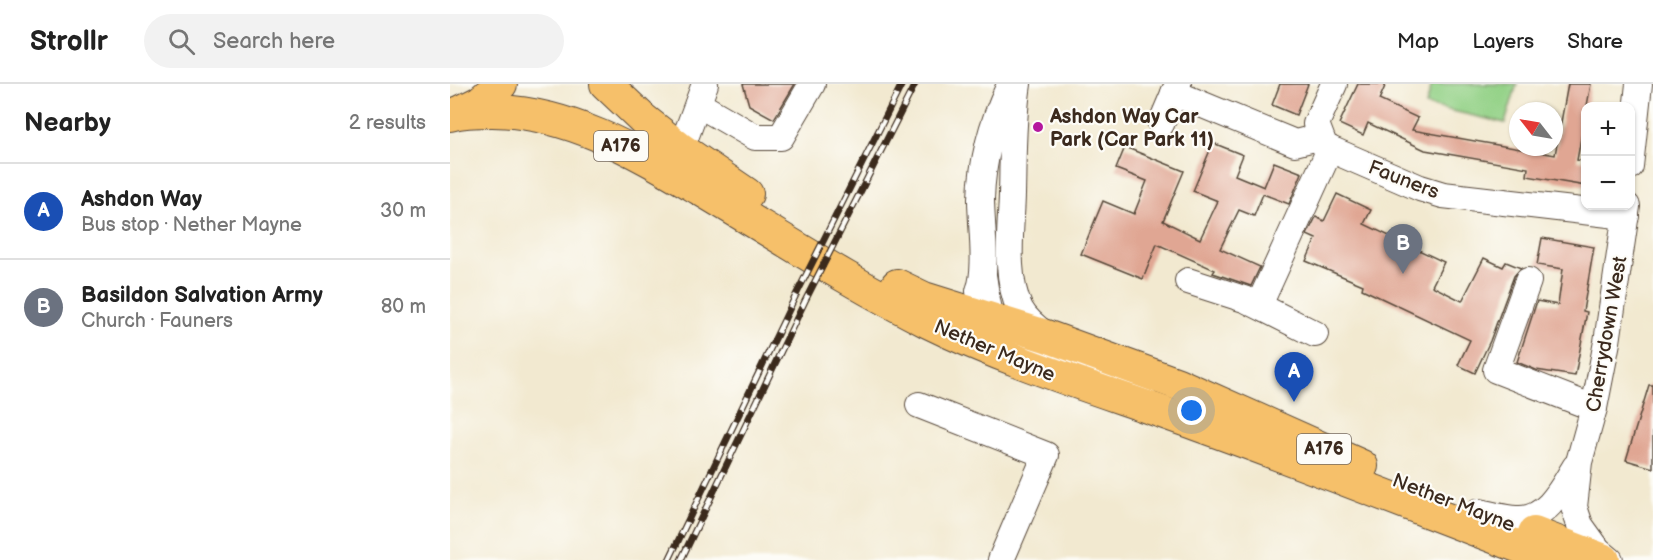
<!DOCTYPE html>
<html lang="en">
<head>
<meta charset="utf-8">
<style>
	:root { --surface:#fff; --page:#f2f2f2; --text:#222; --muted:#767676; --line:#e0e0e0; --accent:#b5179e }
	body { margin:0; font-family:"Balsamiq Sans",sans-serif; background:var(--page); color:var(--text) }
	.controls { position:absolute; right:18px; top:18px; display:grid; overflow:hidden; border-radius:12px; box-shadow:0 2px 4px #0004 }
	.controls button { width:54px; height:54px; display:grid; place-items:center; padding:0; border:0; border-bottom:2px solid var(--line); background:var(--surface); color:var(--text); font:30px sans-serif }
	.compass { position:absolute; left:1059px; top:18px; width:54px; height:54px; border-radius:50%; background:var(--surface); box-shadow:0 2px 4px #0004; rotate:301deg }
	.you { position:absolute; left:742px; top:327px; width:21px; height:21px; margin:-15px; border:4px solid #fff; border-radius:50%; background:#1a73e8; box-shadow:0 0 0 9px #1a73e833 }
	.badge { display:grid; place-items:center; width:39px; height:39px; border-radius:50%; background:var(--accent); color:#fff; font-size:20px; font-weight:700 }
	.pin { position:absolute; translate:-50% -50px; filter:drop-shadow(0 2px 3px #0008) }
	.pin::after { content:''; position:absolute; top:32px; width:21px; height:18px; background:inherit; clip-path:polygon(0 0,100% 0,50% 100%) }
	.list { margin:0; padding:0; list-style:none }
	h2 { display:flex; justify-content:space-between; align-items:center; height:78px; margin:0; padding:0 24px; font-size:26px }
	h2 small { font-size:20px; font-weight:400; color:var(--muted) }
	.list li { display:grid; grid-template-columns:39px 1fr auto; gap:18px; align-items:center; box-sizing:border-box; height:96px; padding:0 24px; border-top:2px solid var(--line) }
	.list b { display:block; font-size:22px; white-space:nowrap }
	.list p { margin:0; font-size:20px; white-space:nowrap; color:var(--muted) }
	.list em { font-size:20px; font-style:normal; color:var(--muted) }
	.icon { flex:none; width:33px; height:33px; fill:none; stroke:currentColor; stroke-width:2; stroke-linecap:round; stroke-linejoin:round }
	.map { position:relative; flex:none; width:1203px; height:476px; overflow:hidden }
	header { display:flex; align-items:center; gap:36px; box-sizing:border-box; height:84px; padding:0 30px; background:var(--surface); border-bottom:2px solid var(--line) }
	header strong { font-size:28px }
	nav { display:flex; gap:33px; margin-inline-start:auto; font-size:21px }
	.search { width:420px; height:54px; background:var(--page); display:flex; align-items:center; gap:15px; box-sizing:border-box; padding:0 21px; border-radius:33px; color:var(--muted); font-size:22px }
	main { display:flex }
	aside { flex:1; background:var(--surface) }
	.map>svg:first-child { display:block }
	.green { fill:#93d186; stroke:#677e52; stroke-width:1.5 }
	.building { fill:#e0a693 }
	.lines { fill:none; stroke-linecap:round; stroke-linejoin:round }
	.minor-casing { stroke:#564739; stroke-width:28 }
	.major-casing { stroke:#564739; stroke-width:34 }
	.minor { stroke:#fff; stroke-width:26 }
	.major { stroke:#f6c06b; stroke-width:32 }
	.rail-casing { stroke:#3b2a1e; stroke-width:7 }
	.rail { stroke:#fdfcf7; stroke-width:4.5; stroke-dasharray:14; stroke-linecap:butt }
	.poi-dot { fill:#b5179e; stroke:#fdfcf7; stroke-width:2 }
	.labels { text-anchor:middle; stroke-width:4.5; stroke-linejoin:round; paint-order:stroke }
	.shield { fill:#fdfcf7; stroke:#75695f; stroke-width:1.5 }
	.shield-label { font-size:18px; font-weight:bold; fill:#3b2a1e }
	.poi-label { font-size:20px; font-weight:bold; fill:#3b2a1e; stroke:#fdfcf7; text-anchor:start }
	.street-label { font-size:20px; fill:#3b2a1e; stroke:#fdfcf7 }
</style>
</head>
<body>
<header>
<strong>Strollr</strong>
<div class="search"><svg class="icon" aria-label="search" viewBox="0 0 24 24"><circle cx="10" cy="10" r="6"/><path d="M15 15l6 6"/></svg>Search here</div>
<nav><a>Map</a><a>Layers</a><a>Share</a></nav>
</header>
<main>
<aside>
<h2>Nearby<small>2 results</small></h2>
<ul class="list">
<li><span class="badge" style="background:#1a4fb4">A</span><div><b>Ashdon Way</b><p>Bus stop · Nether Mayne</p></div><em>30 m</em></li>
<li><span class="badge" style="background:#6b7280">B</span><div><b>Basildon Salvation Army</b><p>Church · Fauners</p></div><em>80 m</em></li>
</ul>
</aside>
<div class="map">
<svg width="1203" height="476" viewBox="0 0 1203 476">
	<rect width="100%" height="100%" fill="#fdfcf7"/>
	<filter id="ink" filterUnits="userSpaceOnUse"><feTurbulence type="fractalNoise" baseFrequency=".0167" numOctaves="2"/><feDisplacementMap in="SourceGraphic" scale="12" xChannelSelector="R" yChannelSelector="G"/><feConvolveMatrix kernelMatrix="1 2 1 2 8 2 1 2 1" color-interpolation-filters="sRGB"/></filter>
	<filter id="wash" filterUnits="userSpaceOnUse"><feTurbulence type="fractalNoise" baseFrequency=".008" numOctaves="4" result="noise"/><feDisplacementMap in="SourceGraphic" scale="24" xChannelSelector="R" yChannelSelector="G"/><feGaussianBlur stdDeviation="1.35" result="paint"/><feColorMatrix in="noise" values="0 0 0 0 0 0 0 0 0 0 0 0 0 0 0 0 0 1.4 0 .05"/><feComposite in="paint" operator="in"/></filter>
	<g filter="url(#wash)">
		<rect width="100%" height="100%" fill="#f2e9d0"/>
		<polygon class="green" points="982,0 1067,0 1055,39 976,21"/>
		<g id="blocks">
			<g class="building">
				<polygon points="293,0 345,0 324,35 299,21"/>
				<polygon points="830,0 858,0 846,31 822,21"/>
				<polygon points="908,0 936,0 929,16 968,34 962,46 1105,71 1118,0 1141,0 1127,76 1136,77 1136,102 1077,92 1078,84 975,66 918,39 913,51 889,40"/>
				<polygon points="763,59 793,71 785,91 814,103 824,78 852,89 839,120 813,110 804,132 789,126 770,165 810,183 801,202 763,189 765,186 707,160 693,195 631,170 653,117 684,130 697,97 666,85 675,63 734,87 713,137 750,155 768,117 743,107"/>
				<polygon points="887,110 921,126 914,140 994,178 982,202 1012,217 1034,174 1053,183 1056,178 1071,184 1064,192 1040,257 1025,289 1008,281 1020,256 912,205 913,201 856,177 866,155 857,151 866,133 874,137"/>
				<polygon points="1092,154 1144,163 1133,227 1137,228 1125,292 1086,286 1067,278 1087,217 1108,221 1113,185 1087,181"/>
				<polygon points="1199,301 1203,301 1203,384 1176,376"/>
			</g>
		</g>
	</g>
	<g filter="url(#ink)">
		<use href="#blocks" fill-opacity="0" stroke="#564739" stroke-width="1.5"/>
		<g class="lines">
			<defs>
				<g id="minor">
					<path d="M568,0C562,37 563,74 562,111C561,147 554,191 570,225C576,236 586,244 596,251"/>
					<polyline points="884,0 866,40 874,61 880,65 970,104 993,111 1176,132"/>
					<polyline points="724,9 845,59 869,53"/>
					<polyline points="248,20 305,53 331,53 362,0"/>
					<polyline points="711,40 728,0"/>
					<polyline points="231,65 255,0"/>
					<polyline points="1180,82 1189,0"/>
					<path d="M533,191C535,202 537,226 543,236C559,261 660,293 692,306"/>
					<polyline points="738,197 797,216 865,250"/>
					<polyline points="1078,197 1046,286 1144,324"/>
					<path d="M529,207C538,185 531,141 531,115C532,77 543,37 559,3"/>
					<polyline points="809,221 880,65"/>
					<polyline points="469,321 596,371 551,476"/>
					<path d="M1029,428C1041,430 1054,435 1067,435C1096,437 1112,405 1125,383"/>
					<polyline points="1160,476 1148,466 1130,441 1124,423 1129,378 1144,324 1157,258 1177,122"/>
				</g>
				<g id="major">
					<polyline points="156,0 193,35 231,65 297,110"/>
					<polyline points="10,28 30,18 51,0"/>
					<path d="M0,31C13,27 28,27 42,27C117,27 185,67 248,104C324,149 399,198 478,238C565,281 658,308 748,341C868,384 985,431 1104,476"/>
					<polyline points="447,201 474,214 596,252 728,300 912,382"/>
					<polyline points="1084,449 1154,476"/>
				</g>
			</defs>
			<use href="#minor" class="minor-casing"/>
			<use href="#major" class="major-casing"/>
			<use href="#minor" class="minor"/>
			<use href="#major" class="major"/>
			<defs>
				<g id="rail">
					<polyline points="219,476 345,213 452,0"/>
					<polyline points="231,476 355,217 465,0"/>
				</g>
			</defs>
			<use href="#rail" class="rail-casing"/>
			<use href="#rail" class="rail"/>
		</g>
	</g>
	<circle class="poi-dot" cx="588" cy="43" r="6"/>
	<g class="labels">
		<g class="shield">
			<rect x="144" y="47" width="54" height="30" rx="4.5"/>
			<rect x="847" y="350" width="54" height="30" rx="4.5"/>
		</g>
		<g class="shield-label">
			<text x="171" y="68">A176</text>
			<text x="874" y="371">A176</text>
		</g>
		<g class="poi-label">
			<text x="600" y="39">Ashdon Way Car<tspan x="600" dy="23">Park (Car Park 11)</tspan></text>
		</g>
		<g class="street-label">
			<text transform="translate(954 95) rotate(21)" y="7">Fauners</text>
			<text transform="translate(1156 250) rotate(-80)" y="7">Cherrydown West</text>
			<text transform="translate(545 266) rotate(23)" y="7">Nether Mayne</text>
			<text transform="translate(1004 418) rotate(21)" y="7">Nether Mayne</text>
		</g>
	</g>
</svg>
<div class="controls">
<button>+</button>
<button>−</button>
</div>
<svg class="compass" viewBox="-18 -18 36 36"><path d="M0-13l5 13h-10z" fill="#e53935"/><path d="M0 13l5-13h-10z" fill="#767676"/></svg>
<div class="you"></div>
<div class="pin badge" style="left:844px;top:318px;background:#1a4fb4">A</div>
<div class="pin badge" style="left:953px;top:190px;background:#6b7280">B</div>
</div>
</main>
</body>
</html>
